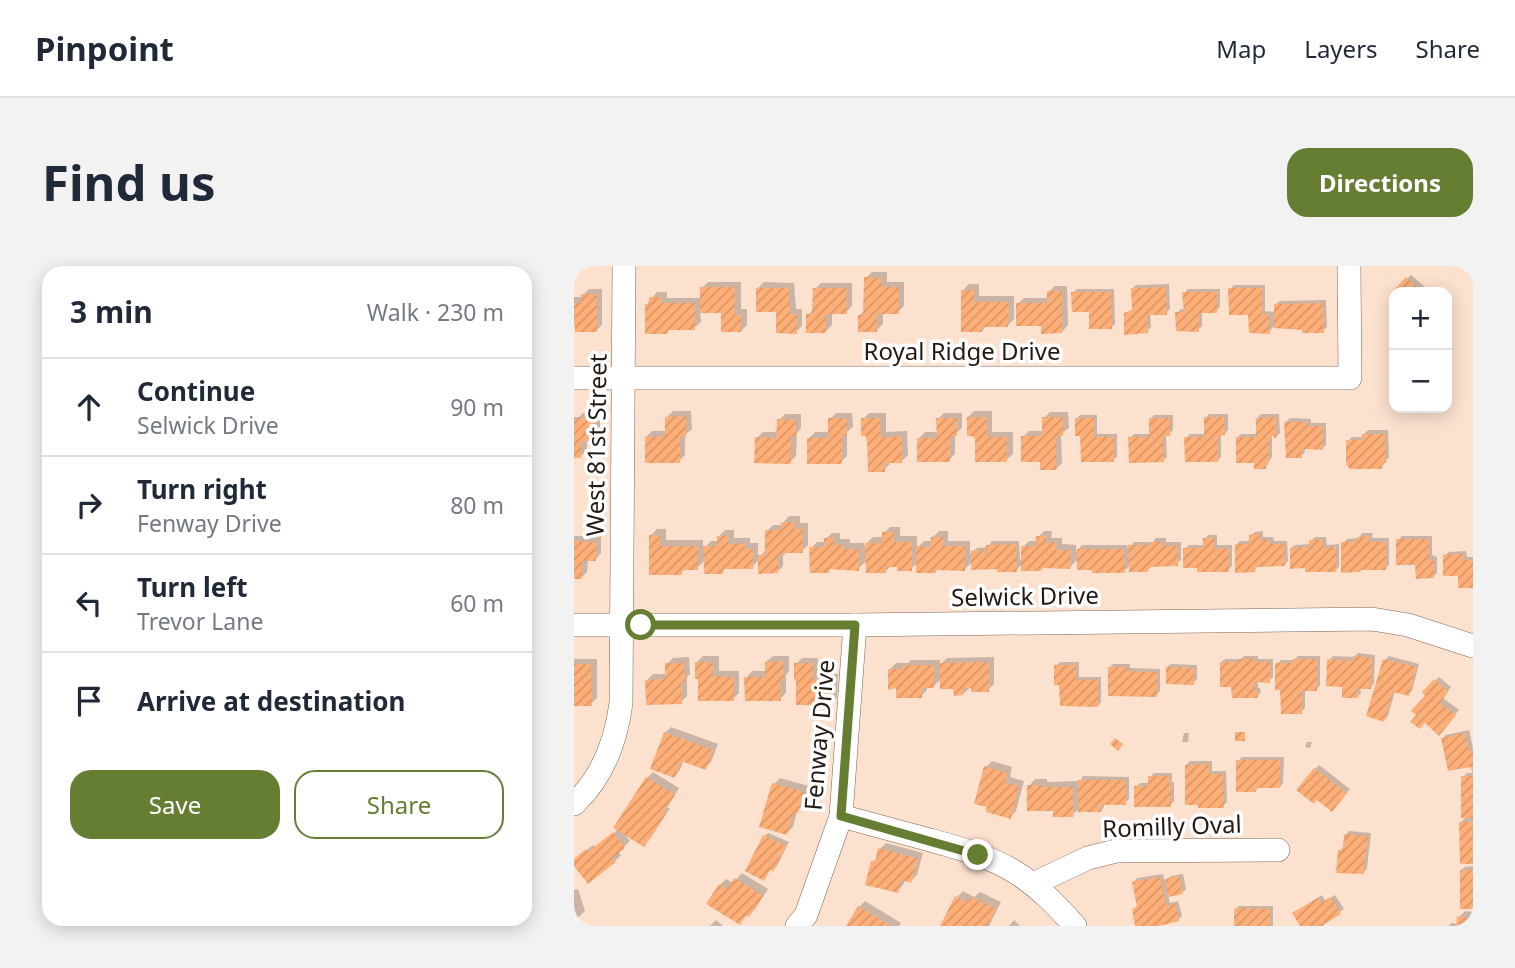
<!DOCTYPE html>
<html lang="en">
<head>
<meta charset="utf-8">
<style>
	:root { --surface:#fff; --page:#f2f2f3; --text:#1f2937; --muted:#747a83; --line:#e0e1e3; --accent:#657e32 }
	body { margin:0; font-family:"Noto Sans",sans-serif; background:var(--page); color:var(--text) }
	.controls { position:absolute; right:21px; top:21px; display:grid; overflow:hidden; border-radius:14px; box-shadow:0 4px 18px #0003 }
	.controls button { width:63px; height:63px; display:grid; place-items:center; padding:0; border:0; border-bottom:2px solid var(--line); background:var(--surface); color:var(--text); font:35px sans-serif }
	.stop { position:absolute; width:21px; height:21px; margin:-16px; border:5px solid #657e32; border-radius:50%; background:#fff }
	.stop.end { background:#657e32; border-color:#fff; box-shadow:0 2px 7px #0008 }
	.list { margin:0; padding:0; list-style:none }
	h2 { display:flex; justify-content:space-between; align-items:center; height:91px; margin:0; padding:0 28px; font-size:30px }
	h2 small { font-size:23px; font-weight:400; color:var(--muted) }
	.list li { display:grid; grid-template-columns:46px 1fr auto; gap:21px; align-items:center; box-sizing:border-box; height:98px; padding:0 28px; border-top:2px solid var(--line) }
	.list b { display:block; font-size:26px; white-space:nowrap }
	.list p { margin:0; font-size:23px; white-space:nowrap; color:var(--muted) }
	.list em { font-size:23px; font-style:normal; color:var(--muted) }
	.actions { display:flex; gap:14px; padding:21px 28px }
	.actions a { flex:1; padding:16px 0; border:2px solid var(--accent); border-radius:21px; text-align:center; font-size:24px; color:var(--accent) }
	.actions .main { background:var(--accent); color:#fff }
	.icon { flex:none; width:38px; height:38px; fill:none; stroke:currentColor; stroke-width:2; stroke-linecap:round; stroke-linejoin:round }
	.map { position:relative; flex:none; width:899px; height:660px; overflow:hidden; border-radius:21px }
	header { display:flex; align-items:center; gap:42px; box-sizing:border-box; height:98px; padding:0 35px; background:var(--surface); border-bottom:2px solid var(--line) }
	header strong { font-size:33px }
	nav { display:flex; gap:38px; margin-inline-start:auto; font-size:24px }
	.intro { display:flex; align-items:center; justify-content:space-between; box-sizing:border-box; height:168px; padding:0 42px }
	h1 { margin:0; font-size:49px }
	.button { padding:18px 32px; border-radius:21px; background:var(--accent); color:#fff; font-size:24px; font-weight:700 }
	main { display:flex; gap:42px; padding:0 42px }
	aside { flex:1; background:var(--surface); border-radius:21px; box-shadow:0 4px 18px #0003 }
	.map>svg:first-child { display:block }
	.shadow { fill:#0003 }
	.building { fill:url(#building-hatch) }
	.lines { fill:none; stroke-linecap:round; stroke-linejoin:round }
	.minor-casing { stroke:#7d6555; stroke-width:24 }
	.minor { stroke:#fff; stroke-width:23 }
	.route { stroke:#657e32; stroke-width:9 }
	.labels { text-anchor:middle; stroke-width:7; stroke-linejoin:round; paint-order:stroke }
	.street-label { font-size:24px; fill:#241a14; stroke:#fff }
</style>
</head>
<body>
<header>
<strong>Pinpoint</strong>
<nav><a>Map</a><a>Layers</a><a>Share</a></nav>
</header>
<div class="intro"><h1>Find us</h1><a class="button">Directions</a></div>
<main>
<aside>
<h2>3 min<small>Walk · 230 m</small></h2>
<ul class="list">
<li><svg class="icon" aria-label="ahead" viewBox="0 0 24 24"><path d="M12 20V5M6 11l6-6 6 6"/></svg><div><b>Continue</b><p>Selwick Drive</p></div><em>90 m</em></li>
<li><svg class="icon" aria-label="right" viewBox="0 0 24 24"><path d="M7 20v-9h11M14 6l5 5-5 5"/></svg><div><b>Turn right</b><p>Fenway Drive</p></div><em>80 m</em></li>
<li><svg class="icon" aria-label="left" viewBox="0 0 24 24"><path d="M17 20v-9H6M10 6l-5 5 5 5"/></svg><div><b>Turn left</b><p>Trevor Lane</p></div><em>60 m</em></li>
<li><svg class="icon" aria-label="arrive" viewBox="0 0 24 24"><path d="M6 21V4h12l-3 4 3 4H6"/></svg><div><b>Arrive at destination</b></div></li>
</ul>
<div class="actions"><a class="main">Save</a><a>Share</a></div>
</aside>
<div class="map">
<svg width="899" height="660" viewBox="0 0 899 660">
	<defs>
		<pattern id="building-hatch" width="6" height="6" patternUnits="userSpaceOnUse" patternTransform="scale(1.75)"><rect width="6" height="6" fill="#feaf77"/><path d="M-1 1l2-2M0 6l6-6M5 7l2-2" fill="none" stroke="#da9666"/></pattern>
	</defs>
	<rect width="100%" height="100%" fill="#fde1cf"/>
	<g class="shadow">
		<polygon points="298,6 313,6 313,16 330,16 330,40 324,46 309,46 309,58 303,64 285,50 291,44 292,12"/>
		<polygon points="837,9 857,26 820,26"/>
		<polygon points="134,16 167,16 167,43 173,43 173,59 167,65 149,46 126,46 127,56 120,62 97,62 93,66 73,38 83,26 93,26 93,32 128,32 128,22"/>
		<polygon points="190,16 220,17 222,43 228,43 228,60 222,66 184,22"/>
		<polygon points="247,17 278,17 278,40 272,46 258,46 258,59 252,65 234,49 240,43 241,23"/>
		<polygon points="395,18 405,18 405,30 440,30 440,53 434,59 413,59 408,65 389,24"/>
		<polygon points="595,18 596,43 592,47 576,47 577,61 573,65 552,48 559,43 558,23 562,19"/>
		<polygon points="660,19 691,19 691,45 702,46 702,38 706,35 752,34 753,61 749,65 729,62 699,61 695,66 676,47 656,23"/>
		<polygon points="481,20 493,20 494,59 488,66 469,58 444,38 450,32 475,32 475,26"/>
		<polygon points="15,23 28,23 28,59 22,65 0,59 0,31 9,31 9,29"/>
		<polygon points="503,23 540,23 541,58 537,62 517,45 499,27"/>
		<polygon points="614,23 646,23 646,41 642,45 628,46 628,60 624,64 603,47 607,43 612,43 610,27"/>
		<polygon points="99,145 117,145 118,163 111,169 111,189 105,195 72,171 78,165 93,165 93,151"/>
		<polygon points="400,145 418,145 418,166 439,166 439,188 432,194 403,172 394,151"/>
		<polygon points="10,146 26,146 26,167 19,173 13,173 13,184 7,190 0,190 0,151 5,151"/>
		<polygon points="476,146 494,146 495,162 487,168 488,197 482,203 467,194 449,171 455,165 470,165 470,152"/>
		<polygon points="262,147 278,147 279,161 273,166 273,190 267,196 234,173 241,166 256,166 256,153"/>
		<polygon points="295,147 312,147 312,166 333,165 334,189 328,195 316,195 316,198 310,204 289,153"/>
		<polygon points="370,147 388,147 388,162 381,168 381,188 375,194 345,172 351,166 364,166 364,153"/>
		<polygon points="211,148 227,148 227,162 223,167 222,190 216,196 183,172 189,166 204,166 205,154"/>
		<polygon points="635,148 654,148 654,164 650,168 647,168 647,191 644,195 612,172 616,168 632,168 631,152"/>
		<polygon points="687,148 705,148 706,167 702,171 698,166 698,191 692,201 681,195 663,172 667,168 683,168 683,152"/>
		<polygon points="506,149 523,149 523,168 543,168 543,191 539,194 508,169 502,153"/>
		<polygon points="580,149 599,149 599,164 592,170 593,191 589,195 556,172 560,168 577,168 576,153"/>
		<polygon points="716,152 737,153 737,157 752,157 752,179 749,182 731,181 731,186 727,190 712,156"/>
		<polygon points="794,164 814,164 815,191 807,202 774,175 778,171 790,171 790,168"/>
		<polygon points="215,250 226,250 226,257 234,257 234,279 228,285 212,286 209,288 209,300 203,306 186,293 178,301 153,301 148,306 131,294 123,302 112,302 107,307 77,269 83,263 92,263 92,274 129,274 129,283 137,275 145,275 145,270 151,264 160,264 160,272 176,272 176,277 184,277 184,292 193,283 193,265 199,259 209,259 209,257"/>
		<polygon points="316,261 326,261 326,270 343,270 343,282 350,275 359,275 359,271 365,265 374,265 374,275 396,275 396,288 403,282 414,281 418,275 445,275 446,294 449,294 449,281 455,275 464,275 464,271 470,265 478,265 477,272 488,272 488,278 502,279 502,286 508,279 553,279 554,283 560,276 579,276 582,272 592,272 592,276 607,276 607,294 603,298 578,300 574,304 557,298 550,305 519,302 505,292 496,301 470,301 467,304 449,298 442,304 399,295 390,304 365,302 361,305 344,296 337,303 324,299 318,299 311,306 293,294 284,303 258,302 254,305 237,282 243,276 252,276 252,273 258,267 266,267 266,273 276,273 276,277 290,277 290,280 299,271 310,271 310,267"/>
		<polygon points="689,265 689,271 699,271 700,275 713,275 714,295 710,299 684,300 681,304 662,279 666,275 677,275 677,269 681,266"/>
		<polygon points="788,267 799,267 798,272 815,272 815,299 811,302 769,277 773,273 785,272"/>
		<polygon points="634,269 643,269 643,279 658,279 658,300 654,304 625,300 611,283 615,279 631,279 631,273"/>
		<polygon points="0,270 27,270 27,287 21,294 14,293 13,306 7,312 0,312"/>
		<polygon points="828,270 858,270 858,289 863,291 863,307 859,311 843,297 824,274"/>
		<polygon points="741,271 752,271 753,279 765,278 765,300 762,304 717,282 721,279 737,278 737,275"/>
		<polygon points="892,285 893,291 899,291 899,320 886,309 871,289 875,286"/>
		<polygon points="784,387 801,389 800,418 796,422 786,421 787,427 783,431 770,420 755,394 759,390 780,391"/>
		<polygon points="129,390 145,390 145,405 165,405 165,427 159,433 126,411 123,396"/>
		<polygon points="199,390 215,390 215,405 212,409 212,427 206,433 172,412 178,405 193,405 192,396"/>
		<polygon points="670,390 684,390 684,393 699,393 699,411 695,415 684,415 684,422 686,422 687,426 683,430 659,419 647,396 651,393 667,393"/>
		<polygon points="724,390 746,390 746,420 742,423 731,423 731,442 727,446 708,422 703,398 707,394 720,394"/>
		<polygon points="815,390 845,398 838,425 834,428 821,425 814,450 810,454 811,394"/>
		<polygon points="115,391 116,408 113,411 113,430 107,436 73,414 79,408 93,408 93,398 99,392"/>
		<polygon points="420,391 420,418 414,424 398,420 389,428 367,413 360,420 353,420 353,424 347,430 324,420 316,403 322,397 334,397 337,394 366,394 366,399 373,392"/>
		<polygon points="228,392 244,392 244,408 264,408 263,431 257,437 222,398"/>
		<polygon points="0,393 23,393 23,432 17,438 0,438"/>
		<polygon points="486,396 505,396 505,411 527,411 527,436 524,440 487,417 482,400"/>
		<polygon points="539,398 556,398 556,402 586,403 586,425 582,429 535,402"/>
		<polygon points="597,398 623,399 623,413 619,417 593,401"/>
		<polygon points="865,411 877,421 869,432 885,444 868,464 851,426"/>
		<polygon points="97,461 144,478 137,496 131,502 110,494 106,504 100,510 91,467"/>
		<polygon points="895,464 899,482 899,502 869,472 872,469"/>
		<polygon points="610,467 615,467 614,476 608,476"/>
		<polygon points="733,476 738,476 736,482 731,481"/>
		<polygon points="668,491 710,491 709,517 706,521 685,521 682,524 664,495"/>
		<polygon points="418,495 438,501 436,511 450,515 442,545 436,551 412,501"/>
		<polygon points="616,495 638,495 638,505 652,505 653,536 649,540 626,537 612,499"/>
		<polygon points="745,499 776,523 762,540 744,532 741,503"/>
		<polygon points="79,506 105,522 93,542 96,542 76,573 70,579 50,567 56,575 44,586 47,589 41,595 0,597 0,594 5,590 19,579 21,581 45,563 73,512"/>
		<polygon points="580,507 598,507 598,516 600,516 600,535 596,539 562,521 566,517 576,517 576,511"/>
		<polygon points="893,507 899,507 899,596 886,557 893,550 889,511"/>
		<polygon points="509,510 555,511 555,533 551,537 530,537 530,541 527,545 506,542 498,549 481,543 455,520 461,513 473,513 473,516 506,515"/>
		<polygon points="206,512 235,520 229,539 223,545 219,561 213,567 200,518"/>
		<polygon points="775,565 797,567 793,603 789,607 766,585 769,581 771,569"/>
		<polygon points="194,567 215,576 203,600 199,604 197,603 190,613 190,570"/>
		<polygon points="312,577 349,587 343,609 337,615 331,613 329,619 323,625 299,596 304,590 306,583"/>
		<polygon points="899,600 899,641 887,604 891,601"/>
		<polygon points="168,607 194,623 181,643 175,649 174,648 166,657 146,619 152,613 159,617"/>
		<polygon points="589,608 591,616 597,610 609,608 612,623 608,627 594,629 596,637 604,635 608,650 604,654 560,643 564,639 560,616 563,612"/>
		<polygon points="4,623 11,645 5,651 0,653 0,624"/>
		<polygon points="389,625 400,631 406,626 427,636 415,660 368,660 383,631"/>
		<polygon points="748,629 751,635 761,629 770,643 748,657 750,660 728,660 720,647"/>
		<polygon points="291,635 327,657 325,660 274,660 285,641"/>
		<polygon points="665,640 699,640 699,660 662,660 661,643"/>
		<polygon points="891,645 899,646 899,660 875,660 877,657 884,658 885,651"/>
		<polygon points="142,654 149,660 136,660"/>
		<polygon points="440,654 446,660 435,660"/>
	</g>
	<g class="building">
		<polygon points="290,11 308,12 308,21 325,21 325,48 303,48 303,66 284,66 284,49 289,49"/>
		<polygon points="832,11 849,26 818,26"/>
		<polygon points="126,21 161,21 161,49 167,49 167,66 147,66 147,47 126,47"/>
		<polygon points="592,21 593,49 573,49 574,67 550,69 550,47 558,44 557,22"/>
		<polygon points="182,22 215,22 215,42 216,42 216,48 223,48 223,68 202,67 202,46 182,46"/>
		<polygon points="239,22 273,22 273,48 252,48 252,67 232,67 232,48 238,48"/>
		<polygon points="654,22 688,22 688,48 695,49 696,68 675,67 674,49 655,49"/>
		<polygon points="387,24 400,24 400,36 435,36 434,61 408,61 408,66 387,66"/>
		<polygon points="473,25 488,25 488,67 467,68 467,60 442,60 442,37 473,37"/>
		<polygon points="497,26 537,26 538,63 515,63 515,46 498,46"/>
		<polygon points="608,26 643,26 643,47 625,47 625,66 602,65 601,46 610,46"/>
		<polygon points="7,28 23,28 23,66 1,66 0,37 7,37"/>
		<polygon points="75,31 87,31 87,37 121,37 121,64 94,64 94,68 71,68 71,38 75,38"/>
		<polygon points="749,37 750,67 728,67 728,64 700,62 700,38"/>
		<polygon points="112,150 112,171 106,171 106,197 71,197 71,171 91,170 91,151"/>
		<polygon points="393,151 413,151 413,171 433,171 433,196 401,196 401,173 398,170 393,170"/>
		<polygon points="468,151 489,151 489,170 483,170 482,176 482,204 466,204 466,196 447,196 447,170 468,170"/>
		<polygon points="630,151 650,151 651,169 644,170 644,196 611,196 610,171 630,171"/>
		<polygon points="702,151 702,173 699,170 697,170 697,173 695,173 695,196 692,197 692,203 680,203 680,197 662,197 662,171 682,171 682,152"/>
		<polygon points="2,152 20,152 20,175 7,175 7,192 0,192 0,156 2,156"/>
		<polygon points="254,152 273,152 273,169 268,170 268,198 233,198 233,172 254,172"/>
		<polygon points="287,152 306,152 307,171 328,171 328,197 311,197 311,206 294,206 293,173 292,176 292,170 287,170"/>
		<polygon points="362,152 383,152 383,170 377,170 376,173 376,196 343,196 343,172 363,172"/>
		<polygon points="501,152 520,152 520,171 540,171 540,196 507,196 506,170 501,170"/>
		<polygon points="575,152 596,152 596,170 590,170 590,173 589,173 590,196 555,197 554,171 575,171"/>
		<polygon points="203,153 222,154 222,170 217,170 217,198 180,197 181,171 202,172"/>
		<polygon points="710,156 733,156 734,160 749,160 749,184 728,183 728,192 712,192"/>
		<polygon points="788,168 811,168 812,197 808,197 808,203 776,203 772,198 772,174 788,174"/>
		<polygon points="207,256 221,256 221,263 229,263 229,287 211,287 211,289 204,289 204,307 184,308 184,289 191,289 191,264 207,264"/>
		<polygon points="308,266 320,266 320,276 338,276 338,305 323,305 323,301 312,301 312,307 292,307 291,277 308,277"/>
		<polygon points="686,268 686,274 696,274 696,278 710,278 711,300 681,301 681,306 661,307 661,278 675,278 675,269"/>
		<polygon points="75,269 86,269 86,280 124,280 124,304 108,304 108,309 75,309"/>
		<polygon points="154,269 154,278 170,277 171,283 179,283 179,303 149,303 149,308 130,308 129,280 143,280 143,270"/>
		<polygon points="462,270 472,270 472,277 482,277 482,284 497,284 496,303 467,302 467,305 447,305 447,280 462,280"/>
		<polygon points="796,270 795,276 812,276 812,304 787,304 786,306 767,307 767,276 783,275 783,271"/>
		<polygon points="357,271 369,271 369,280 391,280 391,305 362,304 362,307 342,307 342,280 357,281"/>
		<polygon points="250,272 260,272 260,279 270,279 270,283 285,283 285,305 255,303 255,307 236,307 235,281 250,281"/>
		<polygon points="629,272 640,272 640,283 655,282 655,306 623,306 623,302 609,302 609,282 629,282"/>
		<polygon points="822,273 855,273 855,293 860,295 860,312 842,313 841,299 822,299"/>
		<polygon points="735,274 749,274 749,282 762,281 762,306 731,306 731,302 716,303 716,282 735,281"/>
		<polygon points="0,275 22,276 22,295 8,295 8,313 0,313"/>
		<polygon points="576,276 589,276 589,279 603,280 604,300 574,301 574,306 555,306 554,279 576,279"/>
		<polygon points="442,278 443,306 423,306 423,303 397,304 397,285 409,284 413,293 412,279"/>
		<polygon points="503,283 550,283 551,307 518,307 518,304 503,304"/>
		<polygon points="889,288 889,294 899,294 899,322 884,322 884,310 869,310 869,289"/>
		<polygon points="779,390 798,392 797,423 782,423 784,432 768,432 768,421 752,420 753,393 779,395"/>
		<polygon points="664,393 681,393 681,396 696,396 696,417 681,416 681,425 683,425 684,432 658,432 657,421 646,421 646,396 664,396"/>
		<polygon points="719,393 743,393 743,425 728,425 728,448 707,448 706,424 701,424 701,397 719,397"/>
		<polygon points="809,393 842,401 835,430 819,426 810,456 792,450"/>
		<polygon points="209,395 210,413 206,413 207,435 171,435 170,411 191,411 191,396"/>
		<polygon points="121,396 139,396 139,410 160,411 160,435 124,435 124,413 121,413"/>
		<polygon points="415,396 415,426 397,426 397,422 389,422 389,429 380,430 379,423 366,423 365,397"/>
		<polygon points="91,397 110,397 111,416 107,416 108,438 72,439 71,414 91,413"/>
		<polygon points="220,397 239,397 239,413 258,414 258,439 222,439 222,414 220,415"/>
		<polygon points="0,398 17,398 18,440 0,440"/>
		<polygon points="329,399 360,399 360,422 348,422 348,432 322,432 322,422 314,424 314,403 328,403"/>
		<polygon points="480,399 502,399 502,414 524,414 524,441 486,440 485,419 480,419"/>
		<polygon points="534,401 553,401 553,405 583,406 583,431 534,430"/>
		<polygon points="592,401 620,402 620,419 592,418"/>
		<polygon points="860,413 874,426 866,437 882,449 865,470 851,457 846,463 836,456 842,449 837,445 851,430 848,426"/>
		<polygon points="90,466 139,484 132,504 107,495 101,512 76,503"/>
		<rect x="661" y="466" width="10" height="9"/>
		<polygon points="891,467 895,485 899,485 899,508 896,501 874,505 867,472"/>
		<polygon points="541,472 549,478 544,485 536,478"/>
		<polygon points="662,494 706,494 706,522 682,522 682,526 662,526"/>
		<polygon points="635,498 635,508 649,508 650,542 624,542 624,539 611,539 611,499"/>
		<polygon points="410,500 433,507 431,516 445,520 437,553 412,546 413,541 400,538"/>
		<polygon points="740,502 773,527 758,546 743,534 740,538 722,524"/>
		<polygon points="574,510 595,510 595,519 597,519 597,541 560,541 560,520 574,520"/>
		<rect x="887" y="510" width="12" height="42"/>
		<polygon points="72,511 101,529 89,547 92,548 70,581 39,562"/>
		<polygon points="504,514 552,514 552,539 527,539 527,546 504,546"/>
		<polygon points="198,517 230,526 224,547 220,546 213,569 185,561"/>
		<polygon points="453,519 468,519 468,521 499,521 499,551 479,551 479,545 453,545"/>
		<polygon points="885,556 899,556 899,598 886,598"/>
		<polygon points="39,566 51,582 38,592 42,596 14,618 0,600 0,593 12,583 14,586"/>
		<polygon points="770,568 794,570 789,608 762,607 764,584 769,584"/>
		<polygon points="189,569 212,580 199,606 196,604 190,615 171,605"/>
		<polygon points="304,582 344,593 337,617 327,614 324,627 291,619 297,595 301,596"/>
		<rect x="886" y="604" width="13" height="39"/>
		<polygon points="605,610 609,628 594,631 591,613"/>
		<polygon points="586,611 592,640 601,638 605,655 585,660 561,660 558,643 563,641 558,616"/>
		<polygon points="160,612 189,630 175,651 172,649 166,659 132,638 145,618 153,623"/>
		<polygon points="381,630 393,636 398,631 422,643 413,660 366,660"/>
		<polygon points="757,631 767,648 747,660 726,660 718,647 744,632 747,637"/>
		<polygon points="284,640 317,660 272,660"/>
		<polygon points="668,642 696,643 696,660 660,660 660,643"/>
		<polygon points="883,650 899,653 899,660 882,660"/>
	</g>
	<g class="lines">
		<defs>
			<g id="minor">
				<polyline points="0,112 776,112 775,0"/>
				<polyline points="0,359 281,359 798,353 834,359 899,380"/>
				<path d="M0,538C29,511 42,476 47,437L50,0"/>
				<path d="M267,550C297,558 326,566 356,574C385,582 415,590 441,606C464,620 483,640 501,660"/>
				<polyline points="459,618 514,592 542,585 704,584"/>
				<polyline points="223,660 232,649 267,550 281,359"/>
			</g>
		</defs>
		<use href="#minor" class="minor-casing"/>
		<use href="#minor" class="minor"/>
	</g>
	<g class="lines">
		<polyline class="route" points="67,359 281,359 267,550 404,589"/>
	</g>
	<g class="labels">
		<g class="street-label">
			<text x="388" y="94">Royal Ridge Drive</text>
			<text transform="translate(23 179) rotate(-89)" y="8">West 81st Street</text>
			<text transform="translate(451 331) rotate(-1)" y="8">Selwick Drive</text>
			<text transform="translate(246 469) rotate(-85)" y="8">Fenway Drive</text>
			<text transform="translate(598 561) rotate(-2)" y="8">Romilly Oval</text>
		</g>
	</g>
</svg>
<div class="controls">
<button>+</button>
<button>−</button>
</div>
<div class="stop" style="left:67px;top:359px"></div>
<div class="stop end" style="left:404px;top:589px"></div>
</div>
</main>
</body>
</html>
